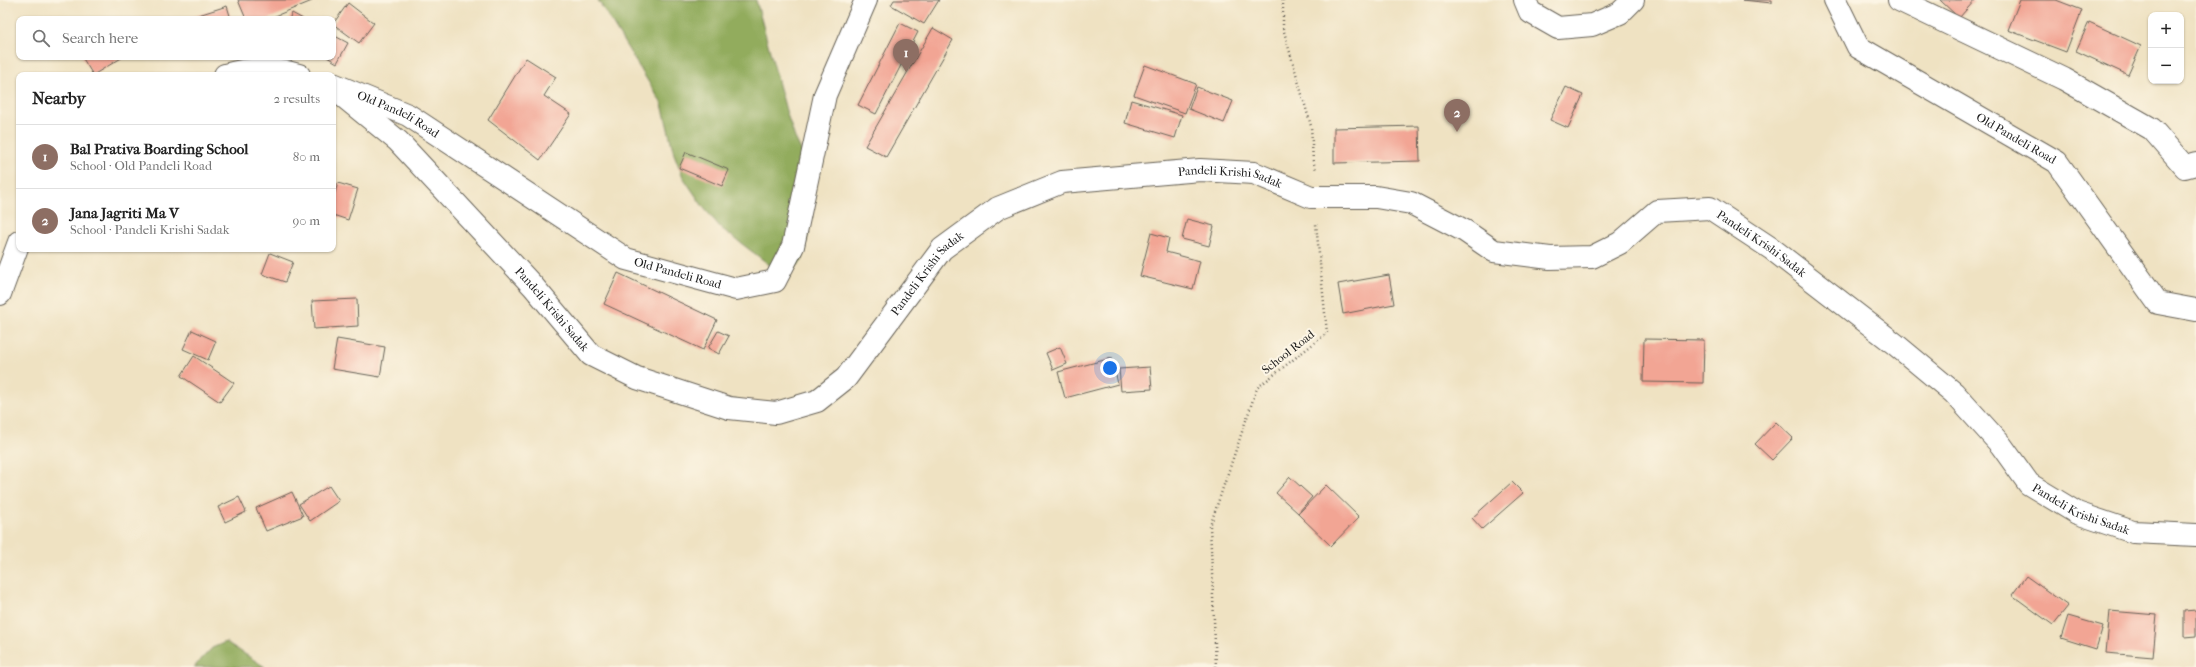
<!DOCTYPE html>
<html lang="en">
<head>
<meta charset="utf-8">
<style>
	:root { --surface:#fff; --page:#f2f2f2; --text:#222; --muted:#767676; --line:#e0e0e0; --accent:#7c3aed }
	body { margin:0; font-family:"IM FELL French Canon",serif; background:var(--page); color:var(--text) }
	.controls { position:absolute; right:12px; top:12px; display:grid; overflow:hidden; border-radius:8px; box-shadow:0 1px 3px #0004 }
	.controls button { width:36px; height:36px; display:grid; place-items:center; padding:0; border:0; border-bottom:1px solid var(--line); background:var(--surface); color:var(--text); font:20px sans-serif }
	.you { position:absolute; left:1110px; top:368px; width:14px; height:14px; margin:-10px; border:3px solid #fff; border-radius:50%; background:#1a73e8; box-shadow:0 0 0 6px #1a73e833 }
	.badge { display:grid; place-items:center; width:26px; height:26px; border-radius:50%; background:var(--accent); color:#fff; font-size:13px; font-weight:700 }
	.pin { position:absolute; translate:-50% -33px; filter:drop-shadow(0 1px 2px #0008) }
	.pin::after { content:''; position:absolute; top:21px; width:14px; height:12px; background:inherit; clip-path:polygon(0 0,100% 0,50% 100%) }
	.list { margin:0; padding:0; list-style:none }
	h2 { display:flex; justify-content:space-between; align-items:center; height:52px; margin:0; padding:0 16px; font-size:17px }
	h2 small { font-size:13px; font-weight:400; color:var(--muted) }
	.list li { display:grid; grid-template-columns:26px 1fr auto; gap:12px; align-items:center; box-sizing:border-box; height:64px; padding:0 16px; border-top:1px solid var(--line) }
	.list b { display:block; font-size:15px; white-space:nowrap }
	.list p { margin:0; font-size:13px; white-space:nowrap; color:var(--muted) }
	.list em { font-size:13px; font-style:normal; color:var(--muted) }
	.icon { flex:none; width:22px; height:22px; fill:none; stroke:currentColor; stroke-width:2; stroke-linecap:round; stroke-linejoin:round }
	.map { position:relative; flex:none; width:2196px; height:667px; overflow:hidden }
	.search { position:absolute; background:var(--surface); box-shadow:0 1px 3px #0004; left:16px; top:16px; width:320px; height:44px; display:flex; align-items:center; gap:10px; box-sizing:border-box; padding:0 14px; border-radius:8px; color:var(--muted); font-size:15px }
	.panel { position:absolute; background:var(--surface); box-shadow:0 1px 3px #0004; left:16px; top:72px; width:320px; height:180px; border-radius:8px }
	.map>svg:first-child { display:block }
	.forest { fill:#92ac5d; stroke:#57643c }
	.building { fill:#f2a594 }
	.lines { fill:none; stroke-linecap:round; stroke-linejoin:round }
	.minor-casing { stroke:#666156; stroke-width:24 }
	.tertiary-casing { stroke:#666156; stroke-width:24 }
	.path { stroke:#666156; stroke-width:2.5; stroke-dasharray:1 3; stroke-linecap:butt }
	.minor { stroke:#fff; stroke-width:22 }
	.tertiary { stroke:#fff; stroke-width:22 }
	.labels { text-anchor:middle; stroke-width:4; stroke-linejoin:round; paint-order:stroke }
	.street-label { font-size:12px; fill:#1c1c1c; stroke:#fcf5e5 }
</style>
</head>
<body>
<div class="map">
<svg width="2196" height="667" viewBox="0 0 2196 667">
	<rect width="100%" height="100%" fill="#fcf5e5"/>
	<filter id="ink" filterUnits="userSpaceOnUse"><feTurbulence type="fractalNoise" baseFrequency=".025" numOctaves="2"/><feDisplacementMap in="SourceGraphic" scale="8" xChannelSelector="R" yChannelSelector="G"/><feConvolveMatrix kernelMatrix="1 2 1 2 8 2 1 2 1" color-interpolation-filters="sRGB"/></filter>
	<filter id="wash" filterUnits="userSpaceOnUse"><feTurbulence type="fractalNoise" baseFrequency=".012" numOctaves="4" result="noise"/><feDisplacementMap in="SourceGraphic" scale="16" xChannelSelector="R" yChannelSelector="G"/><feGaussianBlur stdDeviation="0.9" result="paint"/><feColorMatrix in="noise" values="0 0 0 0 0 0 0 0 0 0 0 0 0 0 0 0 0 1.4 0 .05"/><feComposite in="paint" operator="in"/></filter>
	<g filter="url(#wash)">
		<rect width="100%" height="100%" fill="#efe2c2"/>
		<g class="forest">
			<polygon points="598,0 756,0 787,114 795,138 806,160 810,227 802,261 791,272 779,272 721,228 704,208 683,177 674,154 662,104"/>
			<polygon points="226,642 265,667 194,667 212,648"/>
		</g>
		<g id="blocks">
			<g class="building">
				<polygon points="238,0 311,0 312,1 268,19 246,19"/>
				<polygon points="894,0 939,0 924,24 891,5"/>
				<polygon points="1742,0 1772,0 1772,3"/>
				<polygon points="1940,0 1975,0 1959,18"/>
				<polygon points="2020,0 2056,0 2082,10 2066,52 2008,30"/>
				<polygon points="348,3 374,23 359,43 333,24"/>
				<polygon points="227,6 231,19 186,19"/>
				<polygon points="292,13 303,19 289,19"/>
				<polygon points="2089,22 2141,46 2128,75 2076,51"/>
				<polygon points="900,23 918,32 876,114 858,105"/>
				<polygon points="933,28 953,40 886,157 865,146"/>
				<polygon points="333,35 348,43 337,63 327,57 333,57"/>
				<polygon points="82,57 123,57 93,75"/>
				<polygon points="526,58 556,77 544,96 571,114 540,160 488,120"/>
				<polygon points="1145,65 1196,84 1185,113 1134,95"/>
				<polygon points="1197,87 1233,101 1224,123 1189,109"/>
				<polygon points="1566,87 1583,95 1568,128 1550,120"/>
				<polygon points="1131,100 1182,115 1175,138 1125,123"/>
				<polygon points="1419,126 1420,161 1334,163 1334,128"/>
				<polygon points="686,152 729,170 722,186 679,168"/>
				<polygon points="338,183 358,189 348,220 333,215 333,199"/>
				<polygon points="1187,219 1214,226 1209,246 1182,239"/>
				<polygon points="1151,233 1169,238 1166,252 1200,261 1193,289 1140,276"/>
				<polygon points="270,253 293,262 285,282 262,274"/>
				<polygon points="618,273 717,320 703,350 604,304"/>
				<polygon points="1389,275 1394,304 1343,314 1338,284"/>
				<polygon points="357,299 358,326 314,329 312,301"/>
				<polygon points="192,330 216,341 208,360 183,349"/>
				<polygon points="718,331 729,336 719,354 708,348"/>
				<polygon points="337,339 385,347 380,377 332,369"/>
				<polygon points="1644,339 1704,340 1703,383 1643,382"/>
				<polygon points="1060,347 1067,364 1053,370 1046,353"/>
				<polygon points="194,356 234,383 220,402 181,376"/>
				<polygon points="1112,358 1118,384 1065,398 1058,372"/>
				<polygon points="1150,367 1152,389 1121,391 1119,369"/>
				<polygon points="1776,422 1793,438 1772,460 1755,444"/>
				<polygon points="1290,477 1312,497 1298,513 1276,493"/>
				<polygon points="1512,482 1523,493 1482,529 1472,518"/>
				<polygon points="1326,485 1359,517 1331,546 1298,514"/>
				<polygon points="329,486 339,501 310,521 299,504"/>
				<polygon points="292,492 303,516 266,531 256,508"/>
				<polygon points="239,497 246,512 225,522 218,507"/>
				<polygon points="2026,576 2068,606 2053,625 2012,595"/>
				<polygon points="2196,610 2196,636 2184,637 2184,611"/>
				<polygon points="2110,611 2157,615 2153,657 2106,653"/>
				<polygon points="2068,616 2103,626 2096,649 2061,638"/>
			</g>
		</g>
	</g>
	<g filter="url(#ink)">
		<use href="#blocks" fill-opacity="0" stroke="#666156" stroke-width="1"/>
		<g class="lines">
			<defs>
				<g id="minor">
					<polyline points="1525,0 1530,12 1558,28 1592,25 1620,13 1633,0"/>
					<path id="s1" d="M1835,0L1858,47L2057,162L2158,303L2196,310"/>
					<polyline points="1899,0 2064,79 2152,129 2185,167 2196,164"/>
					<path id="s2" d="M333,84L408,115L626,259L736,289L775,281L793,246L825,95L866,0"/>
				</g>
				<g id="tertiary">
					<path d="M225,75C250,67 274,68 299,75"/>
					<path id="s3" d="M333,88L398,141L533,286L591,355L637,378L729,408L776,413L817,401L846,378L942,249L998,208L1062,182L1200,170L1254,173L1311,197H1376L1411,203L1465,231L1494,251L1550,258L1592,257L1620,243L1657,211L1710,208L1772,249L1895,344L1954,393L2001,445L2029,484L2077,513L2133,532L2196,535"/>
					<polyline points="0,294 19,242"/>
				</g>
			</defs>
			<use href="#minor" class="minor-casing"/>
			<use href="#tertiary" class="tertiary-casing"/>
			<g class="path">
				<polyline points="1283,0 1283,28 1311,126 1313,161 1316,169"/>
				<polyline points="1216,667 1210,526 1257,388 1327,333 1316,224"/>
			</g>
			<use href="#minor" class="minor"/>
			<use href="#tertiary" class="tertiary"/>
		</g>
	</g>
	<g class="labels">
		<g class="street-label">
			<text dy="4" stroke="none"><textPath href="#s2" startOffset="72">Old Pandeli Road</textPath></text>
			<text dy="4" stroke="none"><textPath href="#s1" startOffset="235">Old Pandeli Road</textPath></text>
			<text dy="4" stroke="none"><textPath href="#s3" startOffset="1116">Pandeli Krishi Sadak</textPath></text>
			<text dy="4" stroke="none"><textPath href="#s3" startOffset="1692">Pandeli Krishi Sadak</textPath></text>
			<text dy="4" stroke="none"><textPath href="#s2" startOffset="396">Old Pandeli Road</textPath></text>
			<text dy="4" stroke="none"><textPath href="#s3" startOffset="780">Pandeli Krishi Sadak</textPath></text>
			<text dy="4" stroke="none"><textPath href="#s3" startOffset="312">Pandeli Krishi Sadak</textPath></text>
			<text transform="translate(1288 352) rotate(-38)" y="4">School Road</text>
			<text dy="4" stroke="none"><textPath href="#s3" startOffset="2112">Pandeli Krishi Sadak</textPath></text>
		</g>
	</g>
</svg>
<div class="controls">
<button>+</button>
<button>−</button>
</div>
<div class="you"></div>
<div class="pin badge" style="left:906px;top:72px;background:#8d6e63">1</div>
<div class="pin badge" style="left:1457px;top:132px;background:#8d6e63">2</div>
<div class="search"><svg class="icon" aria-label="search" viewBox="0 0 24 24"><circle cx="10" cy="10" r="6"/><path d="M15 15l6 6"/></svg>Search here</div>
<section class="panel">
<h2>Nearby<small>2 results</small></h2>
<ul class="list">
<li><span class="badge" style="background:#8d6e63">1</span><div><b>Bal Prativa Boarding School</b><p>School · Old Pandeli Road</p></div><em>80 m</em></li>
<li><span class="badge" style="background:#8d6e63">2</span><div><b>Jana Jagriti Ma V</b><p>School · Pandeli Krishi Sadak</p></div><em>90 m</em></li>
</ul>
</section>
</div>
</body>
</html>
